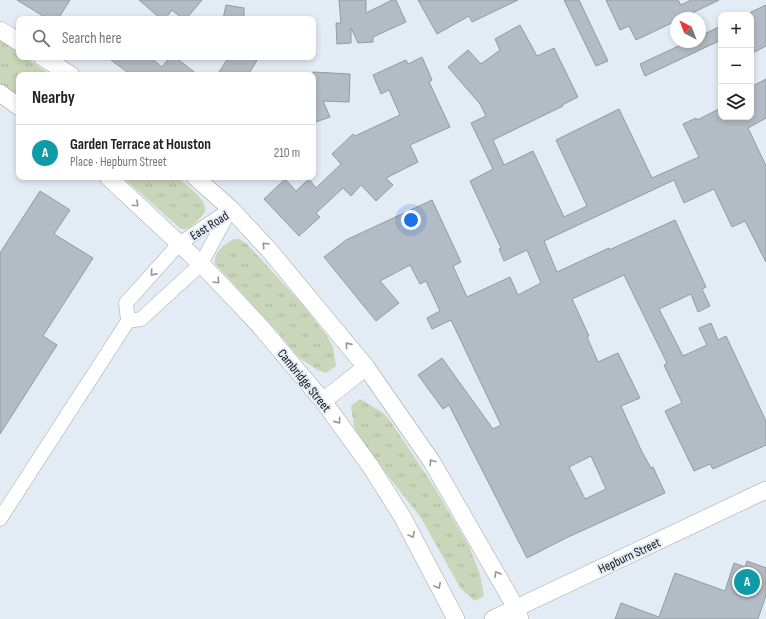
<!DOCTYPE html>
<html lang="en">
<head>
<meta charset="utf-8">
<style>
	:root { --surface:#fff; --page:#f6f6f6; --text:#222; --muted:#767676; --line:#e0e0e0; --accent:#9a5dd4 }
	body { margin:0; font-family:"Sofia Sans Condensed",sans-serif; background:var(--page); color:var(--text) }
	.controls { position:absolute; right:12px; top:12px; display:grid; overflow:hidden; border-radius:8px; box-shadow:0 2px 6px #0003 }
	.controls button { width:36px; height:36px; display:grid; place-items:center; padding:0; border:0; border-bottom:1px solid var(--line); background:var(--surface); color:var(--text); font:20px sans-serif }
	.compass { position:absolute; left:670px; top:12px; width:36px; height:36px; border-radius:50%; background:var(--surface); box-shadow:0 2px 6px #0003; rotate:318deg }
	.you { position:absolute; left:411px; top:220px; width:14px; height:14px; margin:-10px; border:3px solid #fff; border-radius:50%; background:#1a73e8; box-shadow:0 0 0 6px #1a73e833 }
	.badge { display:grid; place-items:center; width:26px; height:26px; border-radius:50%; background:var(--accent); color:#fff; font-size:13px; font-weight:700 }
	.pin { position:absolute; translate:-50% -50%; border:2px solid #fff; box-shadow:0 1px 4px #0006 }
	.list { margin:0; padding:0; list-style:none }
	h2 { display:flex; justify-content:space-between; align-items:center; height:52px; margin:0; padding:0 16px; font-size:17px }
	h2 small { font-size:13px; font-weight:400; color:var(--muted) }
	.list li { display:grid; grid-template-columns:26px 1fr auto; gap:12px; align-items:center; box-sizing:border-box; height:56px; padding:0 16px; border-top:1px solid var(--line) }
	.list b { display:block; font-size:15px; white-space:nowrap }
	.list p { margin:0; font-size:13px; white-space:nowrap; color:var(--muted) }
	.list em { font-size:13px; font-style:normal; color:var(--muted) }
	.icon { flex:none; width:22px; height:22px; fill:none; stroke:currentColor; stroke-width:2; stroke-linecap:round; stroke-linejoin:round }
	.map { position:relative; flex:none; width:766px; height:619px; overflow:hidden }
	.search { position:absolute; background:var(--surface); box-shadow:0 2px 6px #0003; left:16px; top:16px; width:300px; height:44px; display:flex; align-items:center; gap:10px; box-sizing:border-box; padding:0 14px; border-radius:8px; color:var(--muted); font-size:15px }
	.panel { position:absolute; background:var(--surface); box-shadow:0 2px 6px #0003; left:16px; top:72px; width:300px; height:108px; border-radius:8px }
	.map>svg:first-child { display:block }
	.grass { fill:url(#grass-tufts) }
	.building { fill:#b3bbc4; stroke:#929aa2; fill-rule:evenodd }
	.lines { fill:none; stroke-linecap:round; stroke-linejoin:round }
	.minor-casing { stroke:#9ea6ae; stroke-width:15 }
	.tertiary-casing { stroke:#9ea6ae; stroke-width:18 }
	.minor { stroke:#fff; stroke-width:14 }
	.tertiary { stroke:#fff; stroke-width:17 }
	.oneway { stroke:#949697 }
	.labels { text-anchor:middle; stroke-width:4; stroke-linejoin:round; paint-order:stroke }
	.street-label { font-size:13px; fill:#121517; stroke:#e3ebf4 }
</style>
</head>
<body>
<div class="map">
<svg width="766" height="619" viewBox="0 0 766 619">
	<defs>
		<pattern id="grass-tufts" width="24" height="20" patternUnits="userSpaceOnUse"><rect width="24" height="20" fill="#c9d6b9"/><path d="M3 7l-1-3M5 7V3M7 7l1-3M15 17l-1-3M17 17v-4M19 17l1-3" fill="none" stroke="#acb79e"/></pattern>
	</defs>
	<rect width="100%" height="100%" fill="#e3ebf4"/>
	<g class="grass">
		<polygon points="0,39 19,52 19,57 25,57 50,75 19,75 19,97 0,85"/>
		<path d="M122,177H177C185,184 208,200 205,211C203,216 198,220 195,223C190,227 187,230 181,229Z"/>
		<path d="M234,239H239L247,244L302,304L327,336L333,347L336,366L326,373L318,370L299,358L276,330L215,264C213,252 225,244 234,239Z"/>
		<polygon points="360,399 382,412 389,419 431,482 469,546 480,574 484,596 475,601 461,589 421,518 359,439 354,426 351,406"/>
	</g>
	<g class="building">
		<polygon points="17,0 70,0 58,19 48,19"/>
		<polygon points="139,0 202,0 186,19 183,19 172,10 165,19 161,19"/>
		<polygon points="339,0 366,0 366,13 392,0 396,0 406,22 373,37 373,42 358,43 351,28 351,43 337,44 336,23 341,23"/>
		<polygon points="418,0 518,0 472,22 469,16 437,34"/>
		<polygon points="564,0 579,0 608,61 596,66"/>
		<polygon points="606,0 678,0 681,5 691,0 719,0 682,18 676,18 676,21 636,40 629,26 620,30"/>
		<polygon points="226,5 244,8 244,19 223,19"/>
		<polygon points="766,5 766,46 751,54 751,12"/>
		<path d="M520,25L537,56L554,48L578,97L562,105L563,106L493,140L504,165L533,151L564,217L587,206L556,140L619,109L652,178L699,157L683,124L696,118L697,120L721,108V117H751V87L766,79V118L748,128L766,166V262L745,221L732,227L714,189L684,203L674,180L544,241L557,272L609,248V250L675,220L706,287L702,289L710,306L698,312L691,294L659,309L683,356L707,345L699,328L711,323L718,340L726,336L766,421V445L713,469L710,464L694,471L665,411L682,403L664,365L667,363L624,275L572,299L589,336L587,337L598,362L618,353L640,398L621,406L642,452L651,468L653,467L665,493L566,538L527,558L449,405L443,409L418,375L442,358L493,429L501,425L451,320L432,329L427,318L440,311L426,281L420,284L410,265L380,281L399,303L376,321L324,257L346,240L432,200L461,262L453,266L467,297L510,277L518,295L541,283L527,250L504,261L499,249L501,248L470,181L493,169L471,123L486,116L480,104L448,67L468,50L481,64L500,50L495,39ZM591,456L606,489L585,499L569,467Z"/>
		<polygon points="721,26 721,40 645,76 640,64 687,42 700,42 700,36"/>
		<polygon points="107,57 150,57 162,67 170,57 175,57 198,75 131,75"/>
		<polygon points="229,57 259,57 248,75 217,75"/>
		<polygon points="422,57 432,80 429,82 450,127 410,145 418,162 386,178 393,185 376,201 361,185 351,196 343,188 316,213 320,217 299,236 264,199 285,179 296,191 309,179 316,188 341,164 332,154 353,134 355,136 400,115 389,90 381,94 373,75 406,60 408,64"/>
		<polygon points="313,72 350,74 349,102 323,101 330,117 313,123"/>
		<polygon points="40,191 70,210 54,234 93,258 43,336 57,345 0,434 0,253"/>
		<polygon points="747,561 766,568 766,595 758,619 615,619 621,603 659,617 675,573 725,591 734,563 745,567"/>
	</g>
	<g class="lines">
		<defs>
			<g id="minor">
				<polyline points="128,321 141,319 201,264 230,210"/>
				<polyline points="0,519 128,321 126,303 179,244 231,209"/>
			</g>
			<g id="tertiary">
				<polyline points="0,30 19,42"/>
				<polyline points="42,57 71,75"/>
				<polyline points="0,93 19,107"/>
				<polyline points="108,177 201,264 228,292 259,325 323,401 371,467 403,518 456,619"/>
				<polyline points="195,177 231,209 270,251 366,367 432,462 516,608 520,619"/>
				<polyline points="323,401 366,367"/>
				<polyline points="493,619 766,490"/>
			</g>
		</defs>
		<use href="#minor" class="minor-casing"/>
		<use href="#tertiary" class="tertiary-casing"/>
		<use href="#minor" class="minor"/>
		<use href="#tertiary" class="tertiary"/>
	</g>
	<defs><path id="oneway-chevron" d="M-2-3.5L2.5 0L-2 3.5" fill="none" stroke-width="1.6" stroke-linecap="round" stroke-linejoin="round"/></defs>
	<g class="oneway">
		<use href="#oneway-chevron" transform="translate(136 204) rotate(43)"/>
		<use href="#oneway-chevron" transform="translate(265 245) rotate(-133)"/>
		<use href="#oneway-chevron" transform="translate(153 273) rotate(132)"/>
		<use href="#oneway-chevron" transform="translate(217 281) rotate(46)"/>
		<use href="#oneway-chevron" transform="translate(348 345) rotate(-129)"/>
		<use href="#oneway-chevron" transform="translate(338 421) rotate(55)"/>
		<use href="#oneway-chevron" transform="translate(432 462) rotate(-123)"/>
		<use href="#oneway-chevron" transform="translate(412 535) rotate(62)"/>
		<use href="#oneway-chevron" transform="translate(497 574) rotate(-120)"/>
		<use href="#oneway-chevron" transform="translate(438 586) rotate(62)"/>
	</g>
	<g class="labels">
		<g class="street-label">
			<text transform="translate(209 225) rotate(-32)" y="5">East Road</text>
			<text transform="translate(305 380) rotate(51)" y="5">Cambridge Street</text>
			<text transform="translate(629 555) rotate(-25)" y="5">Hepburn Street</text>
		</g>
	</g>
</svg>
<div class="controls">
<button>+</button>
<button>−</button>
<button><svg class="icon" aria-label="layers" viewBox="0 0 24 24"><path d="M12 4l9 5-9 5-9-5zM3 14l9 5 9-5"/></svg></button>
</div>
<svg class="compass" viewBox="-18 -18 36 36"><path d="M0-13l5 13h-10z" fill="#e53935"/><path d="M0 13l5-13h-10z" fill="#767676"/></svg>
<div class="you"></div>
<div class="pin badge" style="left:747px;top:582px;background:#0f9aa8">A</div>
<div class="search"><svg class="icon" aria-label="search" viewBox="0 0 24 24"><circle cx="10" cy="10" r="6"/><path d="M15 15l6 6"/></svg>Search here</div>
<section class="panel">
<h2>Nearby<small></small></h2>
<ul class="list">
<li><span class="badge" style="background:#0f9aa8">A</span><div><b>Garden Terrace at Houston</b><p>Place · Hepburn Street</p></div><em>210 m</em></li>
</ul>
</section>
</div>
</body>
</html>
